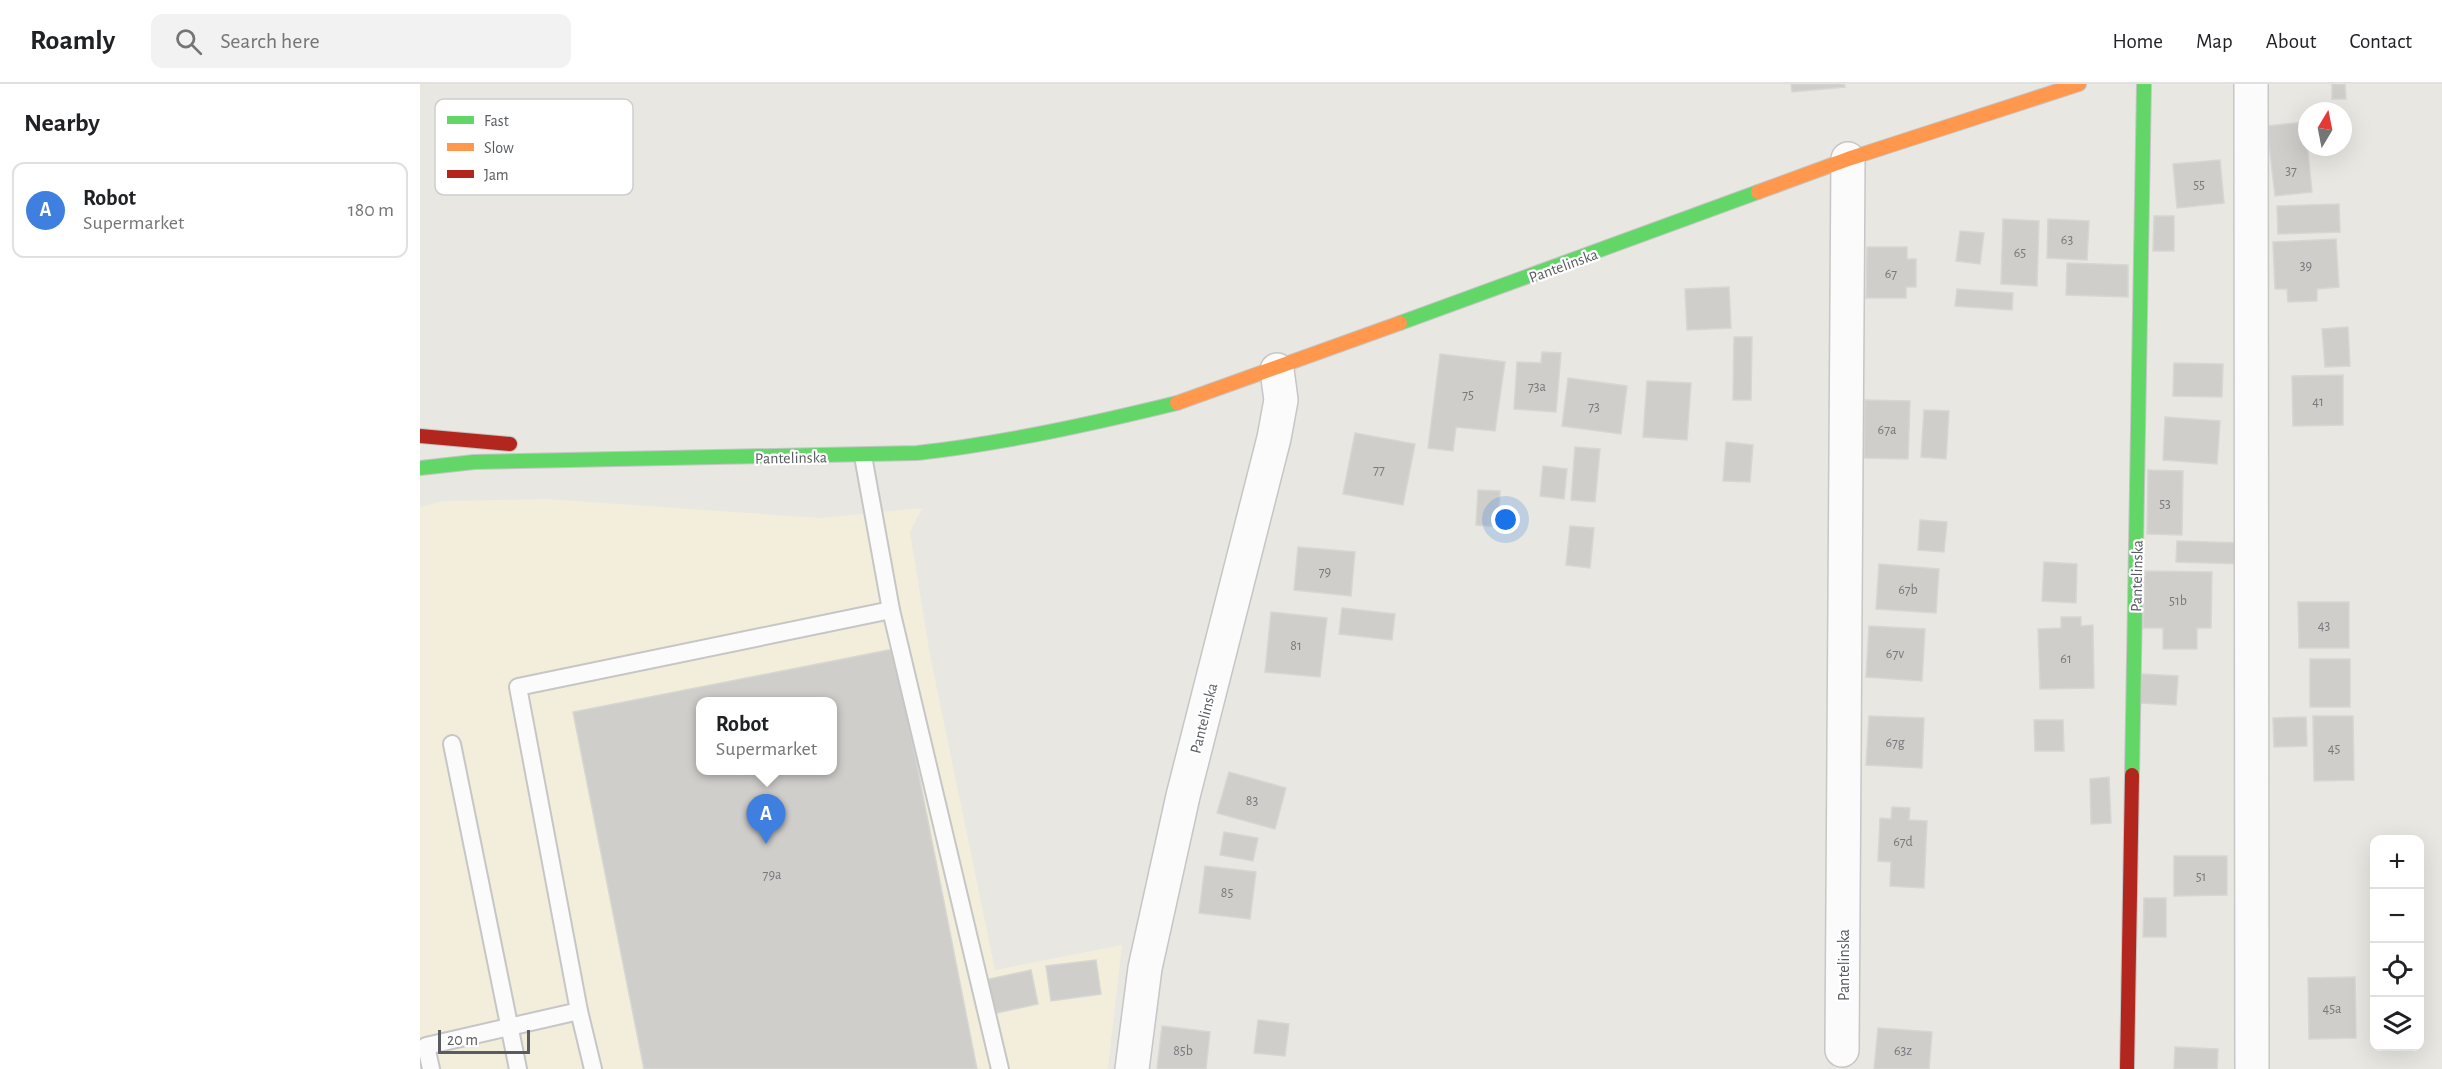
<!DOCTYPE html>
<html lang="en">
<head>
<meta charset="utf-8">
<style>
	:root { --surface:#fff; --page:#f2f2f2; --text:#202124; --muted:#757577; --line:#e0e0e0; --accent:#8a8c8e }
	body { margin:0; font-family:"Alegreya Sans",sans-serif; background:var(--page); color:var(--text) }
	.controls { position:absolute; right:18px; bottom:18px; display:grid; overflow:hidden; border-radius:12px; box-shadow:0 6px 24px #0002 }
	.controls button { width:54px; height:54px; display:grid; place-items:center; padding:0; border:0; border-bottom:2px solid var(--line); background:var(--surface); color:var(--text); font:30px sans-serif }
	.compass { position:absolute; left:1878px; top:18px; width:54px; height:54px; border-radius:50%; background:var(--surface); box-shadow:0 6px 24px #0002; rotate:10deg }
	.scale { position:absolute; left:18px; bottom:15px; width:92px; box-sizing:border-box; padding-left:6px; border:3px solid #585b60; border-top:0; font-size:16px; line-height:21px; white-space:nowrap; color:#585b60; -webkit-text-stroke:4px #fff; paint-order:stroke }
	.you { position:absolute; left:1086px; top:436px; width:21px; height:21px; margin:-15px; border:4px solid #fff; border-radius:50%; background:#1a73e8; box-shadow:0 0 0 9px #1a73e833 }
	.badge { display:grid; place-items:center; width:39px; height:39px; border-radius:50%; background:var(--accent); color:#fff; font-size:20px; font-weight:700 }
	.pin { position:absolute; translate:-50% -50px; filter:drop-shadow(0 2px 3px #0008) }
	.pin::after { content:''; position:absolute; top:32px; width:21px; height:18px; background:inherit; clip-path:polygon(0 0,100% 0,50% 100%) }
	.popup { position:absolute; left:276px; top:613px; width:141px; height:78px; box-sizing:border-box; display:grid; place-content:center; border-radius:12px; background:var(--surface); filter:drop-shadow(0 2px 4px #0005); font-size:20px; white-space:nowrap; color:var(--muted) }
	.popup b { font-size:22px; color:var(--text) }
	.popup::after { content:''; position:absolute; left:50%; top:100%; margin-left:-12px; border:12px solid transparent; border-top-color:var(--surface) }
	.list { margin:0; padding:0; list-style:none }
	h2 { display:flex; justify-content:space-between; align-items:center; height:78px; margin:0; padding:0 24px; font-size:26px }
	h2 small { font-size:20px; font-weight:400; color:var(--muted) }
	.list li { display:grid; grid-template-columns:39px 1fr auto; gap:18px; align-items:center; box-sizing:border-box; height:96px; margin:0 12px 12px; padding:0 12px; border:2px solid var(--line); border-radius:12px }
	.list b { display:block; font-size:22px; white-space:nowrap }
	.list p { margin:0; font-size:20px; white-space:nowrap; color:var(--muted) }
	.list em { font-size:20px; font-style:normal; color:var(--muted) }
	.icon { flex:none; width:33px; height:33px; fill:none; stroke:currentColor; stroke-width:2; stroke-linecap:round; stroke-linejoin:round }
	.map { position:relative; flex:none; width:2022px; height:985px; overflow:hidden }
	header { display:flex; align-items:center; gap:36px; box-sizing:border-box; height:84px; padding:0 30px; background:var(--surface); border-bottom:2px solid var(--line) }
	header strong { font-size:28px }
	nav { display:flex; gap:33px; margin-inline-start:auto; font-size:21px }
	.search { width:420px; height:54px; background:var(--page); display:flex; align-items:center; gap:15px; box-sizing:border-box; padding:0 21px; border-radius:12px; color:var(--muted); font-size:22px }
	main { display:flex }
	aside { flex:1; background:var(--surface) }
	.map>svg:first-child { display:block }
	.commercial { fill:#f2eedb; fill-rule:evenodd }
	.building { fill:#cfcecb; stroke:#d7d6d2; stroke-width:1.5; fill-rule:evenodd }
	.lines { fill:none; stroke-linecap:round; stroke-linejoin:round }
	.lane-casing { stroke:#c5c6c5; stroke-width:20 }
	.street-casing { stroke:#c5c6c5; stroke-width:36 }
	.fast-casing { stroke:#c4c5c4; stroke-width:16 }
	.slow-casing { stroke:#c4c5c4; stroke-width:16 }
	.jam-casing { stroke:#c4c5c4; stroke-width:16 }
	.lane { stroke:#fcfbfb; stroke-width:16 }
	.street { stroke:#fcfbfb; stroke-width:33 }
	.fast { stroke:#63d668; stroke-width:14 }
	.slow { stroke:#ff974d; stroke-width:14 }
	.jam { stroke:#b3261e; stroke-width:14 }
	.labels { text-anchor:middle; stroke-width:4.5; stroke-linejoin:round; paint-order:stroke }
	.number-label { font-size:14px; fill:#77797c }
	.street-label { font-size:16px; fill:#585b60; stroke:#fff }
	.key { fill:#fff; stroke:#cdcecf; stroke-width:1.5 }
	.key-label { font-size:16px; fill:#585b60 }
</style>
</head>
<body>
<header>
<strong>Roamly</strong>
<div class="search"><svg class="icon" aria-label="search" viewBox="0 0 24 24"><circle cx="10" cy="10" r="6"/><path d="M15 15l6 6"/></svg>Search here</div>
<nav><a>Home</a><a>Map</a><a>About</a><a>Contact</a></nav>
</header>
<main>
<aside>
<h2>Nearby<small></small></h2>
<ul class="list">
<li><span class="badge" style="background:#3f7fe0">A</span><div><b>Robot</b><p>Supermarket</p></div><em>180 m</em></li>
</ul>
</aside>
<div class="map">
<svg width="2022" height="985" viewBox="0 0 2022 985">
	<rect width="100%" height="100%" fill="#e8e7e2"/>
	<path class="commercial" d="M127,415L400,434L502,424L490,448L510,571L575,886L702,861L688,985H0V423L23,417ZM280,618H412V686H280Z"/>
	<g class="building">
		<polygon points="1371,0 1424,0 1425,3 1372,8"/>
		<polygon points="1912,0 1925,0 1926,15 1912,15"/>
		<polygon points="1885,38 1892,108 1855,112 1847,42"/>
		<polygon points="1800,76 1804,119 1757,124 1753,80"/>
		<polygon points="1919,120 1920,148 1858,150 1857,122"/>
		<polygon points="1734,132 1754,132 1754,167 1733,167"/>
		<polygon points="1583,135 1619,137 1617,202 1581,200"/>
		<polygon points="1628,135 1669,137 1667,176 1627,174"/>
		<polygon points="1540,147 1564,149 1560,180 1536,177"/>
		<polygon points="1916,155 1919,203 1897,205 1897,217 1868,218 1867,205 1855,205 1853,158"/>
		<polygon points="1447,163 1487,163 1487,175 1496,175 1496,203 1486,203 1486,214 1446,214"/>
		<polygon points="1647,179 1708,181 1708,213 1646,211"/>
		<polygon points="1309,203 1311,244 1267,246 1265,205"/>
		<polygon points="1537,205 1593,209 1592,226 1535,222"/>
		<polygon points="1928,243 1930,282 1905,283 1902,245"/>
		<polygon points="1314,253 1332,253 1331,316 1313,316"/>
		<polygon points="1122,268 1141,269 1136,328 1094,325 1097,278 1121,279"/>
		<polygon points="1020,270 1085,278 1075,347 1036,343 1033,367 1008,364"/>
		<polygon points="1754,279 1803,280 1802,313 1753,312"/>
		<polygon points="1923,291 1923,341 1873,342 1872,292"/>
		<polygon points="1148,294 1207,302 1201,350 1142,342"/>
		<polygon points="1227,297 1271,299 1267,356 1223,353"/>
		<polygon points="1445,316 1490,317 1488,375 1444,374"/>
		<polygon points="1504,326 1529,327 1526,375 1501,373"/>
		<polygon points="1745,333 1800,337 1797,380 1743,376"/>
		<polygon points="935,349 995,360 983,421 923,410"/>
		<polygon points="1306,358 1333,361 1330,398 1303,397"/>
		<polygon points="1155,363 1180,365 1175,418 1151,416"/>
		<polygon points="1123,382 1147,385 1144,415 1120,412"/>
		<polygon points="1728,386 1763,387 1762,451 1727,450"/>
		<polygon points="1058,406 1080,407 1078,443 1056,441"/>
		<polygon points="1500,436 1527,438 1524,468 1498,466"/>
		<polygon points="1150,442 1174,444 1170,484 1146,481"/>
		<polygon points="1757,457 1822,459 1822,480 1756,478"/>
		<polygon points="878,463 935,468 931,512 874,506"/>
		<polygon points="1624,478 1657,480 1656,519 1622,517"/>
		<polygon points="1459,480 1519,485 1516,529 1456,525"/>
		<polygon points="1725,487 1792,488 1791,544 1777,544 1777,565 1743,565 1743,544 1723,544"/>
		<polygon points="1878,518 1929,518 1929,564 1879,564"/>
		<polygon points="922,524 975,530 972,556 919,550"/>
		<polygon points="851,528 907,534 900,593 845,588"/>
		<polygon points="1641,533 1661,533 1661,542 1673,541 1674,604 1620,605 1618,545 1641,544"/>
		<polygon points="1449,542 1505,545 1502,597 1446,593"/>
		<path d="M474,565L557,985H224L153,628ZM280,618H412V686H280Z"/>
		<rect x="1890" y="575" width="40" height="48"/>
		<polygon points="1722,590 1758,592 1756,621 1720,619"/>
		<polygon points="1449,632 1504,634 1502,684 1446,681"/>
		<polygon points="1893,632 1933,632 1934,696 1894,697"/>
		<polygon points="1886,633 1887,662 1854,663 1853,634"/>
		<polygon points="1614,636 1643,636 1644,667 1615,667"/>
		<polygon points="809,688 866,704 855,745 797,729"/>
		<polygon points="1689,693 1691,739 1671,740 1670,695"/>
		<polygon points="1472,723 1490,724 1489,736 1507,737 1504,804 1470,802 1471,778 1458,777 1460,734 1471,735"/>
		<polygon points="804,748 838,754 833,777 800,771"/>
		<polygon points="1754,772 1807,772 1807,811 1754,812"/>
		<polygon points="785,782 836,788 830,835 779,829"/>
		<polygon points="1724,814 1746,814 1746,853 1723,853"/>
		<polygon points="676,876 681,910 631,917 626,882"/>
		<polygon points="611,886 618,920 572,930 565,896"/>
		<polygon points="1935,893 1936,954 1889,955 1888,894"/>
		<polygon points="838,936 869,940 865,972 834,969"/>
		<polygon points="742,942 790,948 786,985 737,985"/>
		<polygon points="1458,944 1512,948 1509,985 1454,985"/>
		<polygon points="1755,963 1798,965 1797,985 1754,985"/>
	</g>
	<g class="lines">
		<defs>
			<g id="lane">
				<polyline points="443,372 471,526 580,985"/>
				<polyline points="32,660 98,985"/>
				<polyline points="159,927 173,985"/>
				<polyline points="11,985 6,962 159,927 98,603 471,526"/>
			</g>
			<g id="street">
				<polyline points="1831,0 1832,985"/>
				<polyline points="1422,966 1428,75"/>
				<polyline points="712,985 725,884 763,712 854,354 861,316 857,286"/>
			</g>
			<g id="fast">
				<polyline points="980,239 1338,108"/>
				<path d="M0,384L54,378L497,369C585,359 671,340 757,319"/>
				<polyline points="1712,691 1724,0"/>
			</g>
			<g id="slow">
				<polyline points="1338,108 1428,75 1659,0"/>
				<polyline points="757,319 980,239"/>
			</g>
			<g id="jam">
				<polyline points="0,352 90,360"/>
				<polyline points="1707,985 1712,691"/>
			</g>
		</defs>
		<use href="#lane" class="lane-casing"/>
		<use href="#street" class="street-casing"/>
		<use href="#fast" class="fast-casing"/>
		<use href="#slow" class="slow-casing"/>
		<use href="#jam" class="jam-casing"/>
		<use href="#lane" class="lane"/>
		<use href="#street" class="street"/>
		<use href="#fast" class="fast"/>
		<use href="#slow" class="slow"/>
		<use href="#jam" class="jam"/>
	</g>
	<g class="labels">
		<g class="number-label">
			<text x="1871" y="91">37</text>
			<text x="1779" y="105">55</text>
			<text x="1647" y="160">63</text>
			<text x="1600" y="173">65</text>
			<text x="1886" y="186">39</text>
			<text x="1471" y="194">67</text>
			<text x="1117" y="307">73a</text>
			<text x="1048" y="315">75</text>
			<text x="1898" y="322">41</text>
			<text x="1174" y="327">73</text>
			<text x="1467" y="350">67a</text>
			<text x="959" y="390">77</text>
			<text x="1745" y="424">53</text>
			<text x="905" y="492">79</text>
			<text x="1488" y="510">67b</text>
			<text x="1758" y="521">51b</text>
			<text x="1904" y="546">43</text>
			<text x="876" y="566">81</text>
			<text x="1475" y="574">67v</text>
			<text x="1646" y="579">61</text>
			<text x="1475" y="663">67g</text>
			<text x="1914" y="669">45</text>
			<text x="832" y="721">83</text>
			<text x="1483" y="762">67d</text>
			<text x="352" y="795">79a</text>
			<text x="1781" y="797">51</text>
			<text x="807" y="813">85</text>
			<text x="1912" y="929">45a</text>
			<text x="763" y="971">85b</text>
			<text x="1483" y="971">63z</text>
		</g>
		<g class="street-label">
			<text transform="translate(1143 181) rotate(-20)" y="6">Pantelinska</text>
			<text transform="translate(371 373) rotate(-1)" y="6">Pantelinska</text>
			<text transform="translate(1716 492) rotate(-89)" y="6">Pantelinska</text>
			<text transform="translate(783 634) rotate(-76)" y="6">Pantelinska</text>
			<text transform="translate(1423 881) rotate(-90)" y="6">Pantelinska</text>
		</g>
	</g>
	<rect x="15" y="15" width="198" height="96" rx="9" class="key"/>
	<rect x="27" y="32" width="27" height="8" fill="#63d668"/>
	<rect x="27" y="59" width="27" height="8" fill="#ff974d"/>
	<rect x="27" y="86" width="27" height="8" fill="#b3261e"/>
	<g class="key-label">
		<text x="64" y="42">Fast</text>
		<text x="64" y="69">Slow</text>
		<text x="64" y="96">Jam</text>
	</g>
</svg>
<div class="controls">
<button>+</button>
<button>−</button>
<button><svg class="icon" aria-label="locate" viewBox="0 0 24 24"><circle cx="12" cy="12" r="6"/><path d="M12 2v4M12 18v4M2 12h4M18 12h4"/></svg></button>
<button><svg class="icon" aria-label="layers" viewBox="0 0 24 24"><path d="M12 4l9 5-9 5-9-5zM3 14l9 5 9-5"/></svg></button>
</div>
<svg class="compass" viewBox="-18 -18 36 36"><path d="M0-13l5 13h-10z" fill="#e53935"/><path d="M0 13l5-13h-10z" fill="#757577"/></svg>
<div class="scale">20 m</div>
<div class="you"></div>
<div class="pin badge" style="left:346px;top:760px;background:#3f7fe0">A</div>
<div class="popup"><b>Robot</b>Supermarket</div>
</div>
</main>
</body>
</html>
